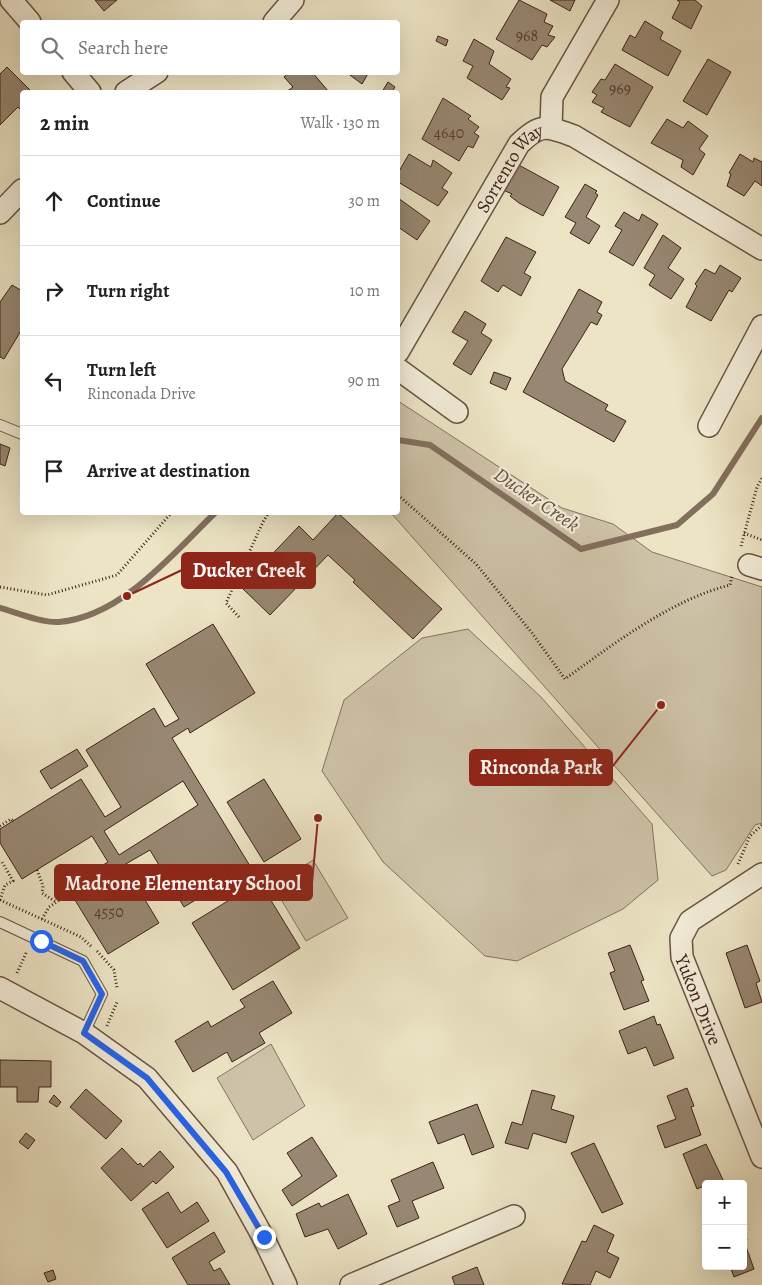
<!DOCTYPE html>
<html lang="en">
<head>
<meta charset="utf-8">
<style>
	:root { --surface:#fff; --page:#f6f6f6; --text:#222; --muted:#767676; --line:#e0e0e0 }
	body { margin:0; font-family:Alegreya,serif; background:var(--page); color:var(--text) }
	.controls { position:absolute; right:15px; bottom:15px; display:grid; overflow:hidden; border-radius:5px; box-shadow:0 5px 20px #0002 }
	.controls button { width:45px; height:45px; display:grid; place-items:center; padding:0; border:0; border-bottom:1px solid var(--line); background:var(--surface); color:var(--text); font:25px sans-serif }
	.stop { position:absolute; width:15px; height:15px; margin:-11px; border:4px solid #2563eb; border-radius:50%; background:#fff }
	.stop.end { background:#2563eb; border-color:#fff; box-shadow:0 1px 5px #0008 }
	.list { margin:0; padding:0; list-style:none }
	h2 { display:flex; justify-content:space-between; align-items:center; height:65px; margin:0; padding:0 20px; font-size:21px }
	h2 small { font-size:16px; font-weight:400; color:var(--muted) }
	.list li { display:grid; grid-template-columns:32px 1fr auto; gap:15px; align-items:center; box-sizing:border-box; height:90px; padding:0 20px; border-top:1px solid var(--line) }
	.list b { display:block; font-size:19px; white-space:nowrap }
	.list p { margin:0; font-size:16px; white-space:nowrap; color:var(--muted) }
	.list em { font-size:16px; font-style:normal; color:var(--muted) }
	.icon { flex:none; width:28px; height:28px; fill:none; stroke:currentColor; stroke-width:2; stroke-linecap:round; stroke-linejoin:round }
	.map { position:relative; flex:none; width:762px; height:1285px; overflow:hidden }
	.search { position:absolute; background:var(--surface); box-shadow:0 5px 20px #0002; left:20px; top:20px; width:380px; height:55px; display:flex; align-items:center; gap:12px; box-sizing:border-box; padding:0 18px; border-radius:5px; color:var(--muted); font-size:19px }
	.panel { position:absolute; background:var(--surface); box-shadow:0 5px 20px #0002; left:20px; top:90px; width:380px; height:425px; border-radius:5px }
	.map>svg:first-child { display:block }
	.green { fill:#cec3a8; stroke:#867360 }
	.lines { fill:none; stroke-linecap:round; stroke-linejoin:round }
	.stream { stroke:#826f5d; stroke-width:6 }
	.building { fill:#988772; stroke:#3d2319; fill-rule:evenodd }
	.lane-casing { stroke:#695344; stroke-width:12 }
	.street-casing { stroke:#695344; stroke-width:24 }
	.path { stroke:#3d2319; stroke-width:3; stroke-dasharray:1 2.5; stroke-linecap:butt }
	.lane { stroke:#f3edd9; stroke-width:10 }
	.street { stroke:#f3edd9; stroke-width:21 }
	.route { stroke:#2563eb; stroke-width:6 }
	.labels { text-anchor:middle; stroke-width:4.5; stroke-linejoin:round; paint-order:stroke }
	.number-label { font-size:16px; fill:#543c2f }
	.street-label { font-size:19px; fill:#3d2319; stroke:#f3edd9 }
	.water-label { font-size:20px; font-style:italic; fill:#654f41; stroke:#f3edd9 }
	.leader { fill:none; stroke:#8f2418; stroke-width:2 }
	.callout-dot { fill:#8f2418; stroke:#f3edd9; stroke-width:2 }
	.callout { fill:#8f2418; stroke:#8f2418; stroke-width:2 }
	.callout-label { font-size:20px; text-anchor:middle; font-weight:bold; fill:#fff }
</style>
</head>
<body>
<div class="map">
<svg width="762" height="1285" viewBox="0 0 762 1285">
	<rect width="100%" height="100%" fill="#ece4c5"/>
	<filter id="stains"><feTurbulence type="fractalNoise" baseFrequency=".004" numOctaves="4"/><feColorMatrix values="0 0 0 0 .2 0 0 0 0 .09 0 0 0 0 .02 0 0 0 .5 -.17"/></filter>
	<radialGradient id="worn" r=".72"><stop offset=".6" stop-color="#630" stop-opacity="0"/><stop offset="1" stop-color="#630" stop-opacity=".3"/></radialGradient>
	<g class="green">
		<polygon points="398,401 562,508 613,524 652,552 762,587 762,823 755,825 726,870 712,876 391,513 398,512"/>
		<polygon points="468,629 541,697 652,824 658,880 623,909 517,961 485,956 383,862 322,771 344,700 422,638"/>
		<polygon points="313,860 348,918 306,941 273,886"/>
		<polygon points="271,1044 305,1106 253,1140 217,1078"/>
	</g>
	<g class="lines">
		<g class="stream">
			<polyline points="398,440 430,445 581,549 677,525 713,494 762,418"/>
			<path d="M0,608C18,613 41,623 59,622C122,617 174,552 216,512"/>
		</g>
	</g>
	<g class="building">
		<polygon points="95,0 117,0 104,11"/>
		<polygon points="519,0 547,14 544,22 553,26 548,35 555,37 547,47 542,45 532,60 496,39"/>
		<polygon points="550,0 575,0 570,11"/>
		<polygon points="677,0 695,0 702,6 691,29 672,18 680,2"/>
		<polygon points="645,21 663,32 660,39 681,51 668,76 622,50 630,35 635,38"/>
		<polygon points="438,36 448,40 446,46 436,41"/>
		<polygon points="474,39 494,51 489,64 511,79 506,87 510,88 502,100 467,78 473,66 463,61"/>
		<polygon points="708,59 731,72 707,115 683,101"/>
		<polygon points="615,64 653,87 630,127 601,112 604,108 592,102 597,95 592,92 601,79 605,80"/>
		<polygon points="7,67 32,92 22,92 22,106 20,109 18,107 0,125 0,74"/>
		<polygon points="289,72 312,72 329,92 286,92 293,87 284,77"/>
		<polygon points="346,72 369,72 362,84"/>
		<polygon points="388,82 395,87 392,92 382,92"/>
		<polygon points="443,98 471,116 468,119 479,127 474,133 479,136 473,148 468,146 459,161 422,139"/>
		<polygon points="667,119 683,128 688,121 708,136 699,149 705,154 693,175 681,167 683,160 651,143"/>
		<polygon points="409,154 431,167 433,160 452,173 442,188 448,192 438,206 398,182 398,173"/>
		<polygon points="740,154 753,162 754,158 762,162 762,186 755,181 744,196 727,186 731,174 729,173"/>
		<polygon points="517,164 559,187 543,216 519,203 510,196 512,194 503,190"/>
		<polygon points="585,184 597,191 595,193 598,195 586,217 600,226 589,244 570,233 576,223 565,217"/>
		<polygon points="398,198 430,221 417,240 398,227"/>
		<polygon points="624,212 639,221 642,214 658,224 633,266 609,252 622,230 615,226"/>
		<polygon points="663,235 681,248 668,268 684,279 671,299 649,285 655,275 644,268"/>
		<polygon points="506,237 536,252 524,273 531,277 521,296 503,285 498,292 481,281"/>
		<polygon points="720,265 741,278 732,292 729,290 711,321 686,307 697,286 695,284 705,269 715,274"/>
		<polygon points="12,285 22,291 22,329 4,359 0,357 0,302"/>
		<polygon points="579,289 602,302 597,312 602,315 597,325 591,322 562,369 565,381 608,405 605,410 626,421 614,442 523,392"/>
		<polygon points="465,311 486,324 481,333 492,340 471,375 453,364 468,341 452,332"/>
		<polygon points="494,372 511,378 506,390 490,383"/>
		<polygon points="0,444 10,448 5,466 0,464"/>
		<polygon points="338,513 442,609 413,639 353,582 355,580 328,555 270,615 241,587 299,526 313,540"/>
		<path d="M213,624L255,693L190,733L188,728L172,738L300,948L233,990L192,923L249,888L240,873L184,907L150,850L124,865L159,923L108,954L67,887L108,862L92,836L22,879L0,843V829L81,779L105,817L121,807L86,750L154,708L165,727L179,719L146,664ZM183,781L198,805L119,855L104,831Z"/>
		<polygon points="77,749 88,766 51,789 40,771"/>
		<polygon points="264,779 301,839 264,862 227,802"/>
		<polygon points="630,945 644,980 641,981 649,1001 624,1010 610,973 615,971 608,953"/>
		<polygon points="747,945 760,981 756,983 762,1002 745,1008 726,953"/>
		<polygon points="273,981 292,1013 259,1033 265,1043 232,1062 227,1052 193,1072 175,1041 208,1021 211,1027 245,1007 240,1000"/>
		<polygon points="654,1016 657,1025 660,1024 674,1058 654,1066 646,1047 628,1054 619,1031"/>
		<polygon points="0,1060 51,1061 51,1087 39,1087 38,1102 17,1102 17,1087 0,1087"/>
		<polygon points="687,1088 694,1106 691,1107 701,1135 665,1148 657,1126 676,1119 667,1096"/>
		<polygon points="86,1089 122,1121 106,1139 70,1107"/>
		<polygon points="532,1090 555,1096 551,1109 574,1116 566,1143 533,1133 528,1149 505,1143 512,1122 522,1125"/>
		<polygon points="54,1095 61,1102 57,1107 49,1102"/>
		<polygon points="477,1104 494,1147 472,1155 464,1134 438,1144 429,1122"/>
		<polygon points="26,1133 35,1140 28,1149 19,1142"/>
		<polygon points="312,1137 337,1176 292,1206 282,1190 302,1176 287,1153"/>
		<polygon points="594,1143 623,1204 602,1213 571,1153"/>
		<polygon points="706,1144 725,1184 706,1184 706,1190 704,1186 697,1189 683,1154"/>
		<polygon points="122,1148 138,1165 140,1163 143,1167 160,1151 174,1167 156,1184 153,1181 131,1201 101,1168"/>
		<polygon points="433,1162 444,1188 412,1201 419,1218 397,1227 388,1206 400,1201 391,1180"/>
		<polygon points="168,1192 181,1213 197,1202 209,1221 167,1248 142,1209"/>
		<polygon points="348,1194 367,1234 338,1249 328,1229 305,1237 296,1214 319,1203 321,1207"/>
		<polygon points="594,1225 614,1235 607,1252 619,1258 610,1278 596,1271 590,1285 562,1284 582,1241 586,1242"/>
		<polygon points="743,1230 747,1240 744,1241 754,1269 734,1277 730,1266 743,1266"/>
		<polygon points="214,1232 225,1252 209,1262 214,1271 220,1268 230,1285 188,1285 172,1258"/>
		<polygon points="477,1267 484,1285 455,1285 452,1277"/>
		<polygon points="53,1270 56,1279 48,1282 44,1273"/>
	</g>
	<g class="lines">
		<defs>
			<g id="lane">
				<polyline points="0,425 22,434"/>
				<polyline points="0,922 83,961 102,994 84,1033"/>
			</g>
			<g id="street">
				<polyline points="11,0 30,22"/>
				<polyline points="274,22 293,0"/>
				<polyline points="73,72 90,92"/>
				<polyline points="126,92 157,72"/>
				<polyline points="551,127 552,97 608,0"/>
				<polyline points="0,213 22,190"/>
				<path id="s1" d="M398,352L519,144C541,123 546,126 574,136L762,249"/>
				<polyline points="398,369 457,412"/>
				<polyline points="709,426 762,326"/>
				<polyline points="749,565 762,569"/>
				<path id="s2" d="M762,874L690,921L681,938L682,957L762,1157"/>
				<polyline points="0,988 84,1033 147,1078 227,1172 263,1237 286,1285"/>
				<polyline points="351,1285 514,1216"/>
			</g>
		</defs>
		<use href="#lane" class="lane-casing"/>
		<use href="#street" class="street-casing"/>
		<g class="path">
			<path d="M398,495L476,564L532,633L565,679C613,644 673,599 730,585L732,576"/>
			<polyline points="744,533 762,540"/>
			<polyline points="741,546 757,487 762,478"/>
			<polyline points="0,587 47,595 117,575 172,512"/>
			<polyline points="239,617 226,603 263,522 269,512"/>
			<polyline points="0,826 11,819 13,821"/>
			<polyline points="738,864 750,836 762,825"/>
			<polyline points="37,870 43,886 42,893 56,902"/>
			<polyline points="0,900 81,937 92,947"/>
			<polyline points="0,900 5,885 13,881 2,862"/>
			<polyline points="42,919 49,907 70,893"/>
			<polyline points="97,951 114,970 117,988"/>
			<polyline points="17,973 27,951"/>
			<polyline points="107,1026 117,1002"/>
		</g>
		<use href="#lane" class="lane"/>
		<use href="#street" class="street"/>
	</g>
	<g class="lines">
		<polyline class="route" points="41,941 83,961 102,994 84,1033 147,1078 226,1172 264,1237"/>
	</g>
	<g class="labels">
		<g class="number-label">
			<text x="527" y="41">968</text>
			<text x="620" y="94">969</text>
			<text x="449" y="138">4640</text>
			<text x="109" y="917">4550</text>
		</g>
		<g class="street-label">
			<text dy="7" stroke="none"><textPath href="#s1" startOffset="216">Sorrento Way</textPath></text>
			<text dy="7" stroke="none"><textPath href="#s2" startOffset="170">Yukon Drive</textPath></text>
		</g>
		<g class="water-label">
			<text transform="translate(537 499) rotate(34)" y="7">Ducker Creek</text>
		</g>
	</g>
	<path class="leader" d="M127 596L182 570M661 705L612 767M318 818L312 883"/>
	<g class="callout-dot">
		<circle cx="127" cy="596" r="5"/>
		<circle cx="661" cy="705" r="5"/>
		<circle cx="318" cy="818" r="5"/>
	</g>
	<g class="callout">
		<rect x="182" y="553" width="133" height="35" rx="5"/>
		<rect x="470" y="750" width="142" height="35" rx="5"/>
		<rect x="55" y="865" width="257" height="35" rx="5"/>
	</g>
	<g class="callout-label">
		<text x="249" y="577">Ducker Creek</text>
		<text x="541" y="774">Rinconda Park</text>
		<text x="183" y="890">Madrone Elementary School</text>
	</g>
	<rect width="100%" height="100%" filter="url(#stains)"/>
	<rect width="100%" height="100%" fill="url(#worn)"/>
</svg>
<div class="controls">
<button>+</button>
<button>−</button>
</div>
<div class="stop" style="left:41px;top:941px"></div>
<div class="stop end" style="left:264px;top:1237px"></div>
<div class="search"><svg class="icon" aria-label="search" viewBox="0 0 24 24"><circle cx="10" cy="10" r="6"/><path d="M15 15l6 6"/></svg>Search here</div>
<section class="panel">
<h2>2 min<small>Walk · 130 m</small></h2>
<ul class="list">
<li><svg class="icon" aria-label="ahead" viewBox="0 0 24 24"><path d="M12 20V5M6 11l6-6 6 6"/></svg><div><b>Continue</b></div><em>30 m</em></li>
<li><svg class="icon" aria-label="right" viewBox="0 0 24 24"><path d="M7 20v-9h11M14 6l5 5-5 5"/></svg><div><b>Turn right</b></div><em>10 m</em></li>
<li><svg class="icon" aria-label="left" viewBox="0 0 24 24"><path d="M17 20v-9H6M10 6l-5 5 5 5"/></svg><div><b>Turn left</b><p>Rinconada Drive</p></div><em>90 m</em></li>
<li><svg class="icon" aria-label="arrive" viewBox="0 0 24 24"><path d="M6 21V4h12l-3 4 3 4H6"/></svg><div><b>Arrive at destination</b></div></li>
</ul>
</section>
</div>
</body>
</html>
